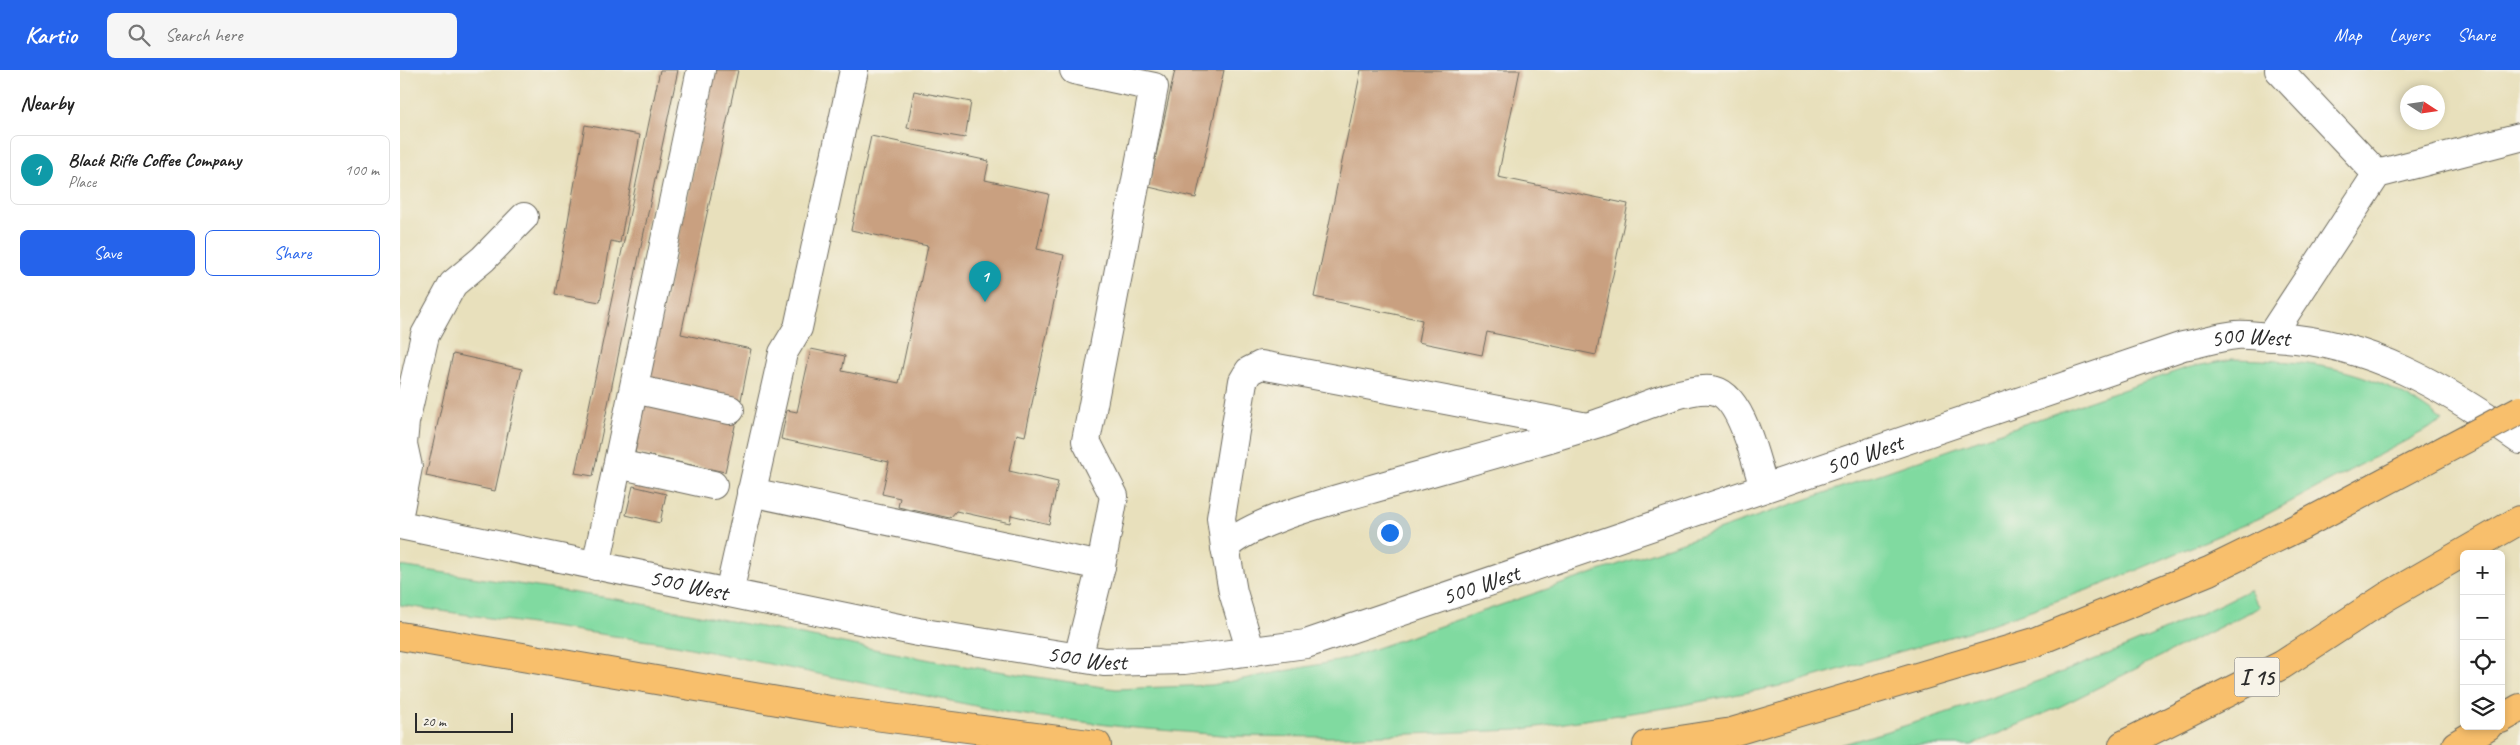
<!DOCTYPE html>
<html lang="en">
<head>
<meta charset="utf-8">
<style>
	:root { --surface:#fff; --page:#f6f6f6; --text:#222; --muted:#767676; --line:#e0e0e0; --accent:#2563eb }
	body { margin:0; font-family:Caveat,sans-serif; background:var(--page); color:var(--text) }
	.controls { position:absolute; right:15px; bottom:15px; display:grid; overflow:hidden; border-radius:8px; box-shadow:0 2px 8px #0003 }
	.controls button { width:45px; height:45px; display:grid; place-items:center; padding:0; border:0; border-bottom:1px solid var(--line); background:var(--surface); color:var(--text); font:25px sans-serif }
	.compass { position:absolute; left:2000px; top:15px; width:45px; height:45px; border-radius:50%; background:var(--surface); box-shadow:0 2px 8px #0003; rotate:102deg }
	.scale { position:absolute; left:15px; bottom:12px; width:98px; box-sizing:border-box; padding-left:5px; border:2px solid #2b2b2b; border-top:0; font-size:14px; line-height:18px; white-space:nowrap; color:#2b2b2b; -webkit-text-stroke:4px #f7f3e8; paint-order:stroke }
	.you { position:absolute; left:989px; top:462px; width:18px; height:18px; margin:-12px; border:4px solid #fff; border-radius:50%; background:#1a73e8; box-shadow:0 0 0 8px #1a73e833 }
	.badge { display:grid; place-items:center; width:32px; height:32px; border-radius:50%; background:var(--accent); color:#fff; font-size:16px; font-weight:700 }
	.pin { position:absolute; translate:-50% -41px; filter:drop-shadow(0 1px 2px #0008) }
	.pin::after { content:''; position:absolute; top:26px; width:18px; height:15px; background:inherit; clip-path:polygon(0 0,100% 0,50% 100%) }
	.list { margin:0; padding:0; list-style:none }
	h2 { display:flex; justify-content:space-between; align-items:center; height:65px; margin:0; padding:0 20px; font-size:21px }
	h2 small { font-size:16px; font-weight:400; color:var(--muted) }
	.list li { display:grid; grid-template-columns:32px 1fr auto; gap:15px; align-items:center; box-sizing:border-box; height:70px; margin:0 10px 10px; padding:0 10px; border:1px solid var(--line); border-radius:8px }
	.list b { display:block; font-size:19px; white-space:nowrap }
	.list p { margin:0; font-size:16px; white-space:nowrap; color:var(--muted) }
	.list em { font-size:16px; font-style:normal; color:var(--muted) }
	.actions { display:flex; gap:10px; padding:15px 20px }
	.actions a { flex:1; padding:11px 0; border:1px solid var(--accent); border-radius:8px; text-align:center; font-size:18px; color:var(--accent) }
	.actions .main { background:var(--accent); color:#fff }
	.icon { flex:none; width:28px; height:28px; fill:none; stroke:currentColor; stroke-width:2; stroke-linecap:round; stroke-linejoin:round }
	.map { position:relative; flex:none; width:2120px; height:675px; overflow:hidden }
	header { display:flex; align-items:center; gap:30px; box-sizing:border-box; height:70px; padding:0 25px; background:var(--accent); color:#fff }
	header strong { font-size:24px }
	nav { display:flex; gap:28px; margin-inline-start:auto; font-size:18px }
	.search { width:350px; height:45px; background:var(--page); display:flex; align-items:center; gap:12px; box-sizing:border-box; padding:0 18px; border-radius:8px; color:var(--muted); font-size:19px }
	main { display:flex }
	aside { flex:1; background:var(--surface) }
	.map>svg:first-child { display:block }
	.green { fill:#80daa0; stroke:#568266 }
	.building { fill:#c9a080 }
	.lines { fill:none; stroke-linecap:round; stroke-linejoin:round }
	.minor-casing { stroke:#6d6a5e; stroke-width:30 }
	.highway-casing { stroke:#6d6a5e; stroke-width:30 }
	.minor { stroke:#fff; stroke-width:28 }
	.highway { stroke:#f8bf6c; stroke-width:28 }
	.highway-bridge-casing { stroke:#6d6a5e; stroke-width:30; stroke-linecap:butt }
	.highway-bridge { stroke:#f8bf6c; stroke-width:28 }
	.labels { text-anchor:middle; stroke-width:5; stroke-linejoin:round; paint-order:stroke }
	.shield { fill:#f7f3e8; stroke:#686764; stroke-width:1 }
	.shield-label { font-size:22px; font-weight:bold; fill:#2b2b2b }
	.street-label { font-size:24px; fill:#2b2b2b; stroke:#f7f3e8 }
</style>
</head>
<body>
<header>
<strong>Kartio</strong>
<div class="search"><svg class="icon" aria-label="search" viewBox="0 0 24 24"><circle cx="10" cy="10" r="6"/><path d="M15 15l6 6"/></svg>Search here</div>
<nav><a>Map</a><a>Layers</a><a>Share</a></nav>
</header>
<main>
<aside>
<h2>Nearby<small></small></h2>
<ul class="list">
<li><span class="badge" style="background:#0f9aa8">1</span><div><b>Black Rifle Coffee Company</b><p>Place</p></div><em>100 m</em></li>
</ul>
<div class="actions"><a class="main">Save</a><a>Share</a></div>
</aside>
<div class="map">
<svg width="2120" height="675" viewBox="0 0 2120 675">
	<rect width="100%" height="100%" fill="#f7f3e8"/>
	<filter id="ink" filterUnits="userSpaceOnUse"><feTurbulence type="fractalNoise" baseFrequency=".02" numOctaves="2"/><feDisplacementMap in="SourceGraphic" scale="10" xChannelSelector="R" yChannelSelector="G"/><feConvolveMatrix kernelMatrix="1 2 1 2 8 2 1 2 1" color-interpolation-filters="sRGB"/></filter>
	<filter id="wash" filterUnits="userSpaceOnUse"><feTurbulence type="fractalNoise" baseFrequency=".0096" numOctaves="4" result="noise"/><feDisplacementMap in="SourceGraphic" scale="20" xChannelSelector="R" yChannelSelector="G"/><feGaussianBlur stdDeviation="1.12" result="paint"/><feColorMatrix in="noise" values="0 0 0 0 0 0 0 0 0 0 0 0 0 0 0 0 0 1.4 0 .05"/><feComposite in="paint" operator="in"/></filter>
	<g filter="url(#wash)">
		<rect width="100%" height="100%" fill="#e8e0bc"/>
		<g class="green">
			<path d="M1832,289C1915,291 1976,298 2043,351L1860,448L1704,514L1577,559L1390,614L1272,637L1117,660L931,667L834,666L724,657L610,643L276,575L0,535V496L222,530L551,594L716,619L812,615L942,590L1786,298Z"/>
			<path d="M1849,520L1860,537L1657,638L1572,675H1440C1580,635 1719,586 1849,520Z"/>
		</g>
		<g id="blocks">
			<g class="building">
				<polygon points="260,0 278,0 193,406 175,403"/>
				<polygon points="315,0 338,0 281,264 351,279 341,330 248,310"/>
				<polygon points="775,0 824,0 796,128 749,117"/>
				<polygon points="961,0 1120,0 1098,107 1228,134 1196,285 1087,262 1082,285 1018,272 1022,250 914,227"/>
				<polygon points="514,21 571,32 565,68 507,58"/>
				<polygon points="185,55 240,65 220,173 211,171 200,232 155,224"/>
				<polygon points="471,66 589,91 585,110 649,124 637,179 664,185 625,366 617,364 609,401 658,412 649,454 611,445 610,453 556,441 550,448 498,437 500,428 482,424 489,392 381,369 387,340 397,342 411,279 445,286 442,301 499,313 528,176 451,160"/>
				<polygon points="53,284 122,299 95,421 26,406"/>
				<polygon points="245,332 336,351 325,402 235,383"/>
				<polygon points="233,416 266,424 260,453 226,445"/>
			</g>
		</g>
	</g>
	<g filter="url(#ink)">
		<use href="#blocks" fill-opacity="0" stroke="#6d6a5e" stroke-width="1"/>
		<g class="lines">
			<defs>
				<g id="minor">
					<polyline points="674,0 754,17 686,371 714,426 701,496 678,588"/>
					<polyline points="1879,0 1977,104"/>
					<polyline points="1870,267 1977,104 2120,67"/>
					<polyline points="234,319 330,340"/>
					<polyline points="218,394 313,415"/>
					<polyline points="351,422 701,496"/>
					<polyline points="0,439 8,397 3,374 5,352 25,265 53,214 83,189 124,147"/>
					<path id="s1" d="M0,455L518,562L704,592L784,590L906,574L1783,276C1800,273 1818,267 1836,265C1848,264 1862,267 1874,267C1970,272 2044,317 2120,370"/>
					<polyline points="825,477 821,448 843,311 849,301 861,295 1182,356"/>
					<polyline points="196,496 301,0"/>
					<polyline points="329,523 383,283 398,258 454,0"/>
					<path d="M851,582L833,522L825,477C854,450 928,432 968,420C1044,398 1120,378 1196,354C1225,345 1282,317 1311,320C1342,322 1356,394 1364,418"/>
				</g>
				<g id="highway">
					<polyline points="0,566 436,641 697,675"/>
					<polyline points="2101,649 2120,638"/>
					<polyline points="1247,675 1332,662 1635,572 1809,501 1901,456"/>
					<polyline points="1723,675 1882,595 1986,527 2120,450"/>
					<polyline points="2056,675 2088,656"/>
				</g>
			</defs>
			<use href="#minor" class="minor-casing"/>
			<use href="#highway" class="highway-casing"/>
			<use href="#minor" class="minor"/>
			<use href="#highway" class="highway"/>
			<defs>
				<polyline id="highway-bridge" points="1901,456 2120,340"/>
			</defs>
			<use href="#highway-bridge" class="highway-bridge-casing"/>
			<use href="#highway-bridge" class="highway-bridge"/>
		</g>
	</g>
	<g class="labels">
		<rect class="shield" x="1834.5" y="587.5" width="45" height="39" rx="4"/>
		<g class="shield-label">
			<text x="1857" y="615">I 15</text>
		</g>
		<g class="street-label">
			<text dy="8" stroke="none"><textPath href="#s1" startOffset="1915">500 West</textPath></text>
			<text dy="8" stroke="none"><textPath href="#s1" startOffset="1510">500 West</textPath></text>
			<text dy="8" stroke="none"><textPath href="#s1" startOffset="1105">500 West</textPath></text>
			<text dy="8" stroke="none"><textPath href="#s1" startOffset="295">500 West</textPath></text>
			<text dy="8" stroke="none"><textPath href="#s1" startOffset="700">500 West</textPath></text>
		</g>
	</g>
</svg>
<div class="controls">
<button>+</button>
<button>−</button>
<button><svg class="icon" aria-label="locate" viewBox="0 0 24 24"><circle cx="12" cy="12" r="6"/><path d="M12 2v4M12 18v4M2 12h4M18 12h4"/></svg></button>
<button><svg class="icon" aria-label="layers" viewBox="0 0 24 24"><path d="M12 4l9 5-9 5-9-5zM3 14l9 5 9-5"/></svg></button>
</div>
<svg class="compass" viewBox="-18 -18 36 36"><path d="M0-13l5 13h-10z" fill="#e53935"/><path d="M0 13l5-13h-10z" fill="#767676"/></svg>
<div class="scale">20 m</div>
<div class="you"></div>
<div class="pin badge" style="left:585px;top:232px;background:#0f9aa8">1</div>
</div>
</main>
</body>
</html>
